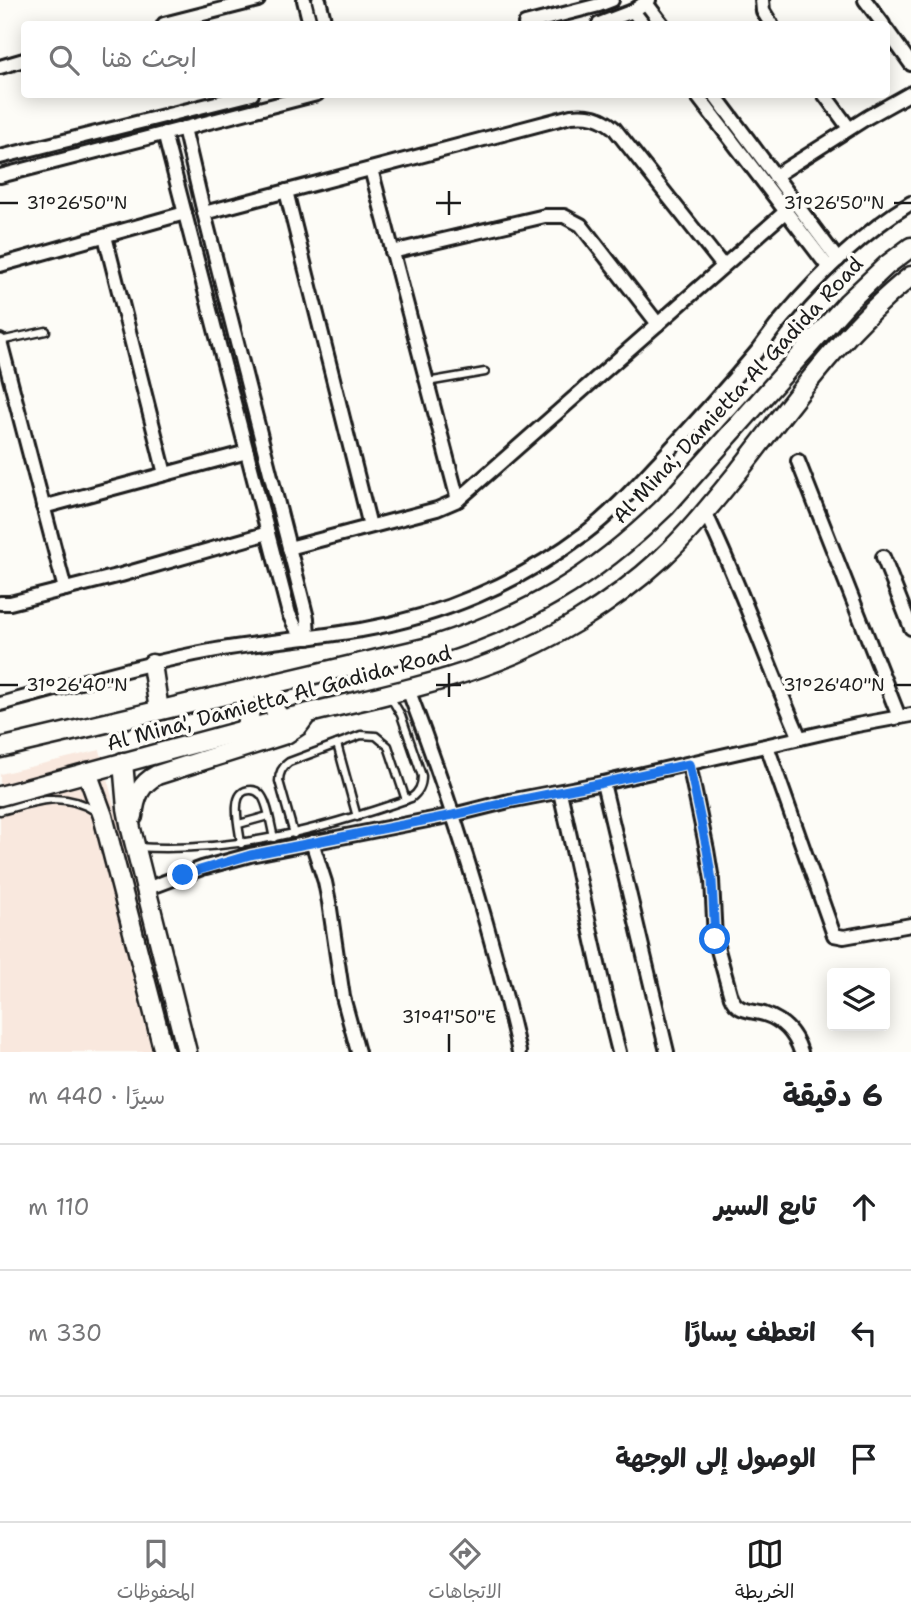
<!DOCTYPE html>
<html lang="ar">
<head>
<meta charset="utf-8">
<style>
	:root { --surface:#fff; --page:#f2f2f2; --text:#202124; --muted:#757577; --line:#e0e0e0; --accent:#1c1c1c }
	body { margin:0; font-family:"Shantell Sans","Playpen Sans Arabic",sans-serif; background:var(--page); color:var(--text); direction:rtl }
	.controls { position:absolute; right:21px; bottom:21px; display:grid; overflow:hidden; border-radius:7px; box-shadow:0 4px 18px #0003 }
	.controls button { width:63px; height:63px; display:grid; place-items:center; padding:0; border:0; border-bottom:2px solid var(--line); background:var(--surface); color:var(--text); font:35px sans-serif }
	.stop { position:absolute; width:21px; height:21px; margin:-16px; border:5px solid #1a73e8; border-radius:50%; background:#fff }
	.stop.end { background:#1a73e8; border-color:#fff; box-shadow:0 2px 7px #0008 }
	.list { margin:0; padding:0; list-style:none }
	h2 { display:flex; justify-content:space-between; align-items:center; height:91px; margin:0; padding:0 28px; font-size:30px }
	h2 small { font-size:23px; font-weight:400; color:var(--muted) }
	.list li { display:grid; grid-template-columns:46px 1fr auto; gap:21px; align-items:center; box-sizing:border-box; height:126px; padding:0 28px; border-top:2px solid var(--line) }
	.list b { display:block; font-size:26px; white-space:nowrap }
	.list em { font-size:23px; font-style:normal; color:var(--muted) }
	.icon { flex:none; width:38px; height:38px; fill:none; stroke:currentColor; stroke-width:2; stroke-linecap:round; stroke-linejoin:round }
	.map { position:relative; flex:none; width:911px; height:1052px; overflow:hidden; direction:ltr }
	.search { position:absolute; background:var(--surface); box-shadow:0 4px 18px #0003; left:21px; right:21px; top:21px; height:77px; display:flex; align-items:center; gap:18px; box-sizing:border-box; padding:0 24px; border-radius:7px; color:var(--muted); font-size:26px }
	.sheet { height:469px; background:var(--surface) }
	nav { display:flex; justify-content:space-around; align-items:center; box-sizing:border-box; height:98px; border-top:2px solid var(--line); background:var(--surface); font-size:19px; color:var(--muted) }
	nav a { display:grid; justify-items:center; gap:4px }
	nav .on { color:var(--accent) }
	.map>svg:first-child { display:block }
	.built { fill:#f9e8de }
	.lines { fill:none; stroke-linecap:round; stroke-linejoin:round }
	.lane-casing { stroke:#1c1c1c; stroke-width:11 }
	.street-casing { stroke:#1c1c1c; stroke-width:18 }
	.primary-casing { stroke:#1c1c1c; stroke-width:23 }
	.lane { stroke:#fdfcf7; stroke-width:6 }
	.street { stroke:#fdfcf7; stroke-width:12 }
	.primary { stroke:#fdfcf7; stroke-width:18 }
	.route { stroke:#1a73e8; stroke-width:9 }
	.ticks { fill:none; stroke:#1c1c1c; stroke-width:2.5 }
	.labels { text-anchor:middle; stroke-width:7; stroke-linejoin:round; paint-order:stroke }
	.street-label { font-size:21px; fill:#1c1c1c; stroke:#fdfcf7 }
	.ticks-label { font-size:18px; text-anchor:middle; fill:#1c1c1c; stroke:#fdfcf7; stroke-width:7; stroke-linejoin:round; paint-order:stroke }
</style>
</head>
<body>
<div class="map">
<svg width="911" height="1052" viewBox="0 0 911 1052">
	<rect width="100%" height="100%" fill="#fdfcf7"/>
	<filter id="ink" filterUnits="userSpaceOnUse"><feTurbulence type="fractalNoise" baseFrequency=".0143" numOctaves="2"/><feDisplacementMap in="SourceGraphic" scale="14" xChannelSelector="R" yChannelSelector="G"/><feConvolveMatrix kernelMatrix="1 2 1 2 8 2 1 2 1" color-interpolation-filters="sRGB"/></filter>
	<g filter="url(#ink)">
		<polygon class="built" points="100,750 177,1052 0,1052 0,774"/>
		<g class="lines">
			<defs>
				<g id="lane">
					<polyline points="0,341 46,331"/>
					<polyline points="427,382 485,372"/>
					<polyline points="337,744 357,817"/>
					<path d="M0,811C35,802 62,790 95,811"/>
					<polyline points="239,824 268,816"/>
					<path d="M294,834L279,781C279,773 282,767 289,762L361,735L376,736L388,746L406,800"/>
					<path d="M241,844C240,831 230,797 245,791C251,789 257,790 261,795C268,803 271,827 274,838"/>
					<path d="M136,847C233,853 320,830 411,798C419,792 422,786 422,776L401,715L389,695"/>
				</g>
				<g id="street">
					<polyline points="304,0 310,24"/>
					<polyline points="319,0 325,24"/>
					<polyline points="762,0 763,11 771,24"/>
					<polyline points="865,0 883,24"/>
					<polyline points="646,3 662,24"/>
					<polyline points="633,11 643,24"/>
					<polyline points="164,24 258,0"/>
					<polyline points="525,24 599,5 612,0"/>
					<polyline points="599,24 633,11 649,0"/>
					<polyline points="886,29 911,64"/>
					<polyline points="0,67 24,60"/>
					<polyline points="696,94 829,268"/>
					<polyline points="714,94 838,260"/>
					<polyline points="824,94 849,128"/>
					<polyline points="184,128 204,213 307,618 308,638"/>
					<polyline points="164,133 289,614 296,628 308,638"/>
					<polyline points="0,157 252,94"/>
					<polyline points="371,169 458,500"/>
					<polyline points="0,176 317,94"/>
					<polyline points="775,176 868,117 911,93"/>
					<polyline points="286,191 370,526"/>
					<path d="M204,213L571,116C589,114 601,117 614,128L723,266"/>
					<polyline points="105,236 165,474"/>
					<polyline points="392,252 545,216 564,216 581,225 658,324"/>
					<polyline points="0,265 185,213"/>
					<polyline points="0,341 65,589"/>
					<polyline points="798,461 899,717"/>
					<polyline points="43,507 247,452"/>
					<path d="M705,512C741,586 767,663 800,738"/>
					<polyline points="289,548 437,509 458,500 785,212"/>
					<polyline points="883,557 911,628"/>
					<polyline points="0,603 10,603 121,575 268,533"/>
					<path d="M408,689C453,807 491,928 519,1052"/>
					<path d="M0,704C72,685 143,663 216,650C264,642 313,638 361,630C441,616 519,583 584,534C613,512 637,485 662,458C695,423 728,386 759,349C768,337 776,325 786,314C820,274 866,230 911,203"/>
					<polyline points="767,746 834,935 844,937 911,925"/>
					<path d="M689,764L707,850L712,880L715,939L731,997C737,1012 750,1010 764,1014C783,1020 795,1033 801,1052"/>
					<polyline points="603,783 667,1052"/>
					<path d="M560,792C580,879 597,966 619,1052"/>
					<polyline points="312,842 325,882 329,902 343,997 358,1052"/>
					<polyline points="146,889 202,868 250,855 453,815 509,801 603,783 857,725 911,715"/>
				</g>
				<g id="primary">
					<polyline points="152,664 159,710"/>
					<path d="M276,683C269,697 271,709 283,720"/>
					<path d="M239,692C252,703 253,718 242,731"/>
					<path d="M0,748L429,647C526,617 592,578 665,507L848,302L887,265L911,247"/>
					<polyline points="123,762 127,808 131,829 187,1052"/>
					<polyline points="87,772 103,816 164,1052"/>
					<path d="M0,796C95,771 190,745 285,719C350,702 417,690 481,667C547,644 611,605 662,558C690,532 714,501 738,472C792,403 842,331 911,276"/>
					<path d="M133,816C135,797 140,784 157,775L286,734L298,726L307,714"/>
				</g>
			</defs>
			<use href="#lane" class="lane-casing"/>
			<use href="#street" class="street-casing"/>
			<use href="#primary" class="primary-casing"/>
			<use href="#lane" class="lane"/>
			<use href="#street" class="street"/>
			<use href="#primary" class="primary"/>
		</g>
	</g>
	<g class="lines" filter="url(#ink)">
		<polyline class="route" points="183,875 250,855 453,815 509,802 603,783 689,764 707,850 712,880 715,939"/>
	</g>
	<path class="ticks" d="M449,191V215M0,203H18M436,203H461M894,203H911M449,673V697M0,685H18M436,685H461M894,685H911M449,1034V1052"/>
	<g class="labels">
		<g class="street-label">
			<text transform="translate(738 390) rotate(-47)" y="7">Al Mina', Damietta Al Gadida Road</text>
			<text transform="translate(279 698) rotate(-15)" y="7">Al Mina', Damietta Al Gadida Road</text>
		</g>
	</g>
	<g class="ticks-label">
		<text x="77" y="209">31°26'50"N</text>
		<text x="834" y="209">31°26'50"N</text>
		<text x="77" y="691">31°26'40"N</text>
		<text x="834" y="691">31°26'40"N</text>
		<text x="449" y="1023">31°41'50"E</text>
	</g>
</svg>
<div class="controls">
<button><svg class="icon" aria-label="layers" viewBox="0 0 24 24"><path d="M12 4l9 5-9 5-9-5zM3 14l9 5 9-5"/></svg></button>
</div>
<div class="stop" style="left:715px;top:939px"></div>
<div class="stop end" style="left:183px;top:875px"></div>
<div class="search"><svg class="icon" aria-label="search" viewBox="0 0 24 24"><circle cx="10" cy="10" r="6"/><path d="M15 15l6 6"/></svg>ابحث هنا</div>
</div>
<section class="sheet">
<h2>6 دقيقة<small>سيرًا · 440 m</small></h2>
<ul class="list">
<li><svg class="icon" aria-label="ahead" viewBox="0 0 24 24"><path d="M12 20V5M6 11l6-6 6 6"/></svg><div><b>تابع السير</b></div><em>110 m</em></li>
<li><svg class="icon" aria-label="left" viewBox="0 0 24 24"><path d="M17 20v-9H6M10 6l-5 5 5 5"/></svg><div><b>انعطف يسارًا</b></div><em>330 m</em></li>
<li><svg class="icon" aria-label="arrive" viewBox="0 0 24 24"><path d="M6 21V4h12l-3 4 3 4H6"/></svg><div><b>الوصول إلى الوجهة</b></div></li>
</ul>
</section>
<nav>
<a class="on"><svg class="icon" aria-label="map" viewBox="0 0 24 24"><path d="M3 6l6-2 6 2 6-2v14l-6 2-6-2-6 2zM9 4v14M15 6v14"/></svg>الخريطة</a>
<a><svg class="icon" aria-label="directions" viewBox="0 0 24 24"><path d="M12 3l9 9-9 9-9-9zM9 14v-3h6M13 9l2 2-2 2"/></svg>الاتجاهات</a>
<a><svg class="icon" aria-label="saved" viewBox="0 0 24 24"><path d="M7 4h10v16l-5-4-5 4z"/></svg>المحفوظات</a>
</nav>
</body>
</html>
